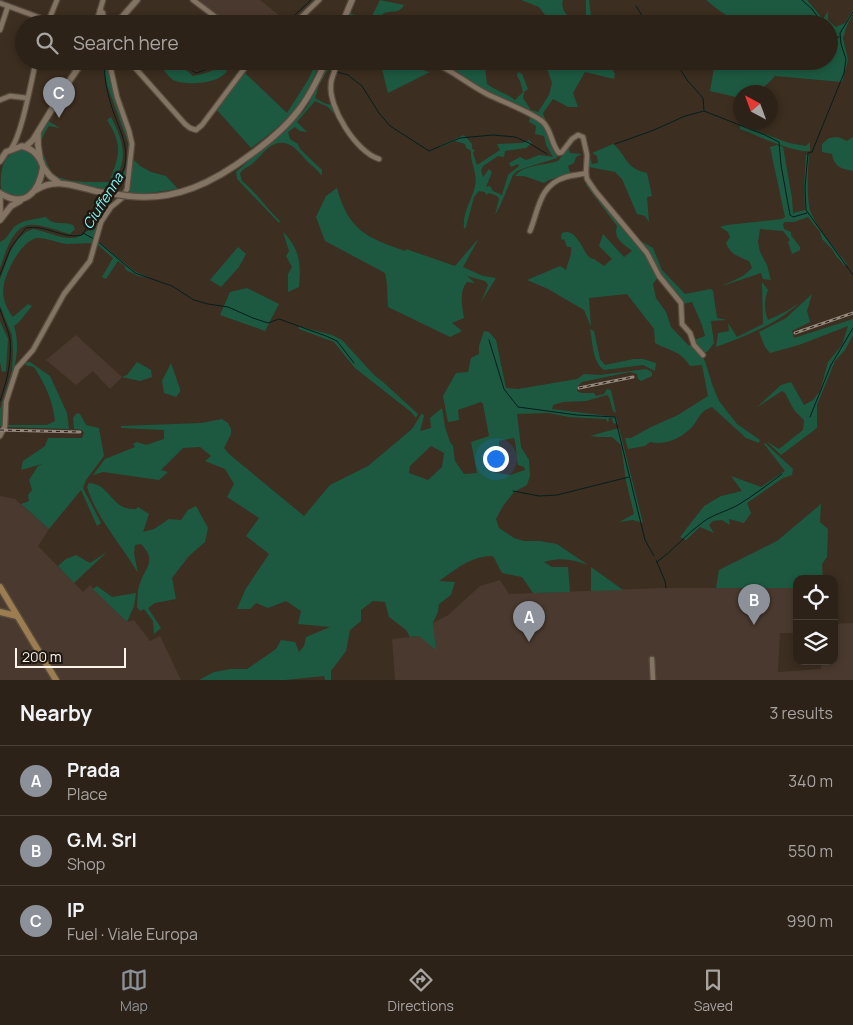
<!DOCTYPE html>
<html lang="en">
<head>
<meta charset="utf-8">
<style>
	:root { --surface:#2d2218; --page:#352a21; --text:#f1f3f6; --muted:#a7a4a2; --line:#483f37; --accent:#8c9099 }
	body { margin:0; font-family:Manrope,sans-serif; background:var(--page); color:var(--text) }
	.controls { position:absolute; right:15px; bottom:15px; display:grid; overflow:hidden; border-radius:10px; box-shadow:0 2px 8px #0003 }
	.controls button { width:45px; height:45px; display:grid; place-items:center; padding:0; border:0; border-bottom:1px solid var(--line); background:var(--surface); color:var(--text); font:25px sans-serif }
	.compass { position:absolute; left:733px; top:85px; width:45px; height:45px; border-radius:50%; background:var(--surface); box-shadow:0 2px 8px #0003; rotate:319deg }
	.scale { position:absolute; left:15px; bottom:12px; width:111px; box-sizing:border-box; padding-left:5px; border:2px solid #fcf3ea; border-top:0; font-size:14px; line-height:18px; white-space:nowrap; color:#fcf3ea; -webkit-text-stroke:4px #1e1811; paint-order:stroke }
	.you { position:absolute; left:495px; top:458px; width:18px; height:18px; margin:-12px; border:4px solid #fff; border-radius:50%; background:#1a73e8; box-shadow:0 0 0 8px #1a73e833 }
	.badge { display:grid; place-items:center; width:32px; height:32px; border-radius:50%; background:var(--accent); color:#fff; font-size:16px; font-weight:700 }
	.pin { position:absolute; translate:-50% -41px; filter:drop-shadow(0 1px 2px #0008) }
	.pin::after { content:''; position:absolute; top:26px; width:18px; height:15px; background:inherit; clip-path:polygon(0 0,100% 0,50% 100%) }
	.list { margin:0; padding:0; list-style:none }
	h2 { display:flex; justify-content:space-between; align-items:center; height:65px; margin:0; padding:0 20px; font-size:21px }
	h2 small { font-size:16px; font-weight:400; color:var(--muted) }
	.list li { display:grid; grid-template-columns:32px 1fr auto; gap:15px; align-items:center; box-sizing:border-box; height:70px; padding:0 20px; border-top:1px solid var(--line) }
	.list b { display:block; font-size:19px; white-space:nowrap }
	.list p { margin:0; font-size:16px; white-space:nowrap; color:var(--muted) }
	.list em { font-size:16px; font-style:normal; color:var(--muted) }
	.icon { flex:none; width:28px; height:28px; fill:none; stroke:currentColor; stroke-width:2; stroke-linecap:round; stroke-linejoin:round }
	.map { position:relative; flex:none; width:853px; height:680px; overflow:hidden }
	.search { position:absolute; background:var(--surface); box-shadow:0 2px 8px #0003; left:15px; right:15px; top:15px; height:55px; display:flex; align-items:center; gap:12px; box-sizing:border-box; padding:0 18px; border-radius:28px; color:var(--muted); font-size:19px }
	.sheet { height:275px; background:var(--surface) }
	nav { display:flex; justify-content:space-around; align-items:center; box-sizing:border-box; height:70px; border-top:1px solid var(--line); background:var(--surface); font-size:14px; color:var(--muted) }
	nav a { display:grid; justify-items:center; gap:2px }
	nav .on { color:var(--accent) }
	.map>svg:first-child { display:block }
	.industrial { fill:#49392e }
	.green { fill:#1d5941; fill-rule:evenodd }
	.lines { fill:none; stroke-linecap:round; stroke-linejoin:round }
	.stream { stroke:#041e1e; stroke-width:1 }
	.street-casing { stroke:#574b3e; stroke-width:7 }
	.secondary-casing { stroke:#574b3e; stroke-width:8 }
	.primary-casing { stroke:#574b3e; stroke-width:9 }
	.street { stroke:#837363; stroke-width:4.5 }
	.secondary { stroke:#837363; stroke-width:5.5 }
	.primary { stroke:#9c7d4f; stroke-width:6 }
	.rail-casing { stroke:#94887d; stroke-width:3 }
	.rail { stroke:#1e1811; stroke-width:1; stroke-dasharray:4; stroke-linecap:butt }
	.secondary-bridge-casing { stroke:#574b3e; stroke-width:8; stroke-linecap:butt }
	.secondary-bridge { stroke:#837363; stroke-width:5.5 }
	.labels { text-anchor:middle; stroke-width:5; stroke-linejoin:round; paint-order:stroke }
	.water-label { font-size:14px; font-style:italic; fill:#7df7f7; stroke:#1e1811 }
</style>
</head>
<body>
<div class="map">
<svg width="853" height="680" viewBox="0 0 853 680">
	<rect width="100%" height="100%" fill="#3c2e20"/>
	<g class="industrial">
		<polygon points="195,0 260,0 280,16 280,20 274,24 206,24 217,18"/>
		<polygon points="76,335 122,377 110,389 93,371 76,385 46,360"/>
		<polygon points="0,496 15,499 49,529 38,546 83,592 90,585 127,622 134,620 150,641 160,636 181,680 0,680"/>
		<polygon points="500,580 509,594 660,588 797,588 797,633 780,633 778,672 821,669 822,661 834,661 834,624 853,623 853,680 395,680 392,639 419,636 433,623 448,615 480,586"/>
	</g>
	<g class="green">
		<path d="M380,0L404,5C399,15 391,9 383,14C379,16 377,20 375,24H343L348,12L357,16H372Z"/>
		<path d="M521,0H563C560,11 569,18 578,23L586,21V0H589L592,24H545V15L539,7Z"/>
		<path d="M706,0H807L823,19L828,11V20L836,27L845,23L853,10C853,18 849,19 847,26C845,30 845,33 843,38L848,60L842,82L775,76C762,90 759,92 740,92V97H736L710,91L714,68L718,61H734C738,67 741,69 748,68L755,61H829V24H743L721,12Z"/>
		<path d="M106,61H111L110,69C120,106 146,157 115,190L126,168L128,143L107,85L105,73Z"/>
		<path d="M158,61H183L186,64L185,69L193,76C212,73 229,61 249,61L246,64L227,70C222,84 185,86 173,80C167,76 162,67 158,61Z"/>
		<path d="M317,61H321C314,76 308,93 297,107C284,123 268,136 251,148L216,109L244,72L287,113L308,80Z"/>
		<polygon points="380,61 413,61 425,71 430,72 388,93"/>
		<path d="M435,61H486L485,67L487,84C496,91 506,93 515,100L523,92L520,81L517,76L518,72L522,74L528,89L524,92L523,98L531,110L538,112L549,95L552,83L548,71L531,61H602L612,69L615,74L614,79L585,72L573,93L578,107H568L553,99L543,113L546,122L486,92L449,68Z"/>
		<path d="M327,64L330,66L319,85L315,98L324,103L334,106L342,122L328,107L315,101L297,122L307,132L300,131L295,127L288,132L290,139L298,144L300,149L322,170V174L321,175C317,169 312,166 308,162C302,156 296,147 288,144C270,137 261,159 249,166C245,168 244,169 240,173L242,181C256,192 266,208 280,221L279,223L237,179L236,172L302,113L308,105Z"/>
		<path d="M111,117C126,147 128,160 110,190L57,180L49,174L40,153L39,138L48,121L60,128L49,126C41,139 38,143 45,158C47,163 49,169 52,172C61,184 95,182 109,182C120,155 123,145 107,120Z"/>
		<path d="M530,117L543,124L554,152L558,155L557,158L528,167L517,171L513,175L500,206L495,215L499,199L497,196L489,193L486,195L485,192L479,191L474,197L466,227L464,229C462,213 472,200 475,186C478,173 470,163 471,151L466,148L465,144L455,141L441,147L440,146L464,135L472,144V149L475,150L473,153L477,165L500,150L497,144L523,143L529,140L532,143L526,148L505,151L504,157L498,156L483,166L481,171L483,177L489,169L492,172L486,187L490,186L493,191L502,195L508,175L519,166L518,164L511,167L509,163L520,157L526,160L539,155L553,157L546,145L544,136L535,134L536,126L529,122Z"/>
		<path d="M740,125L789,143L806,146L810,142V151C794,153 756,135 740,129Z"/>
		<path d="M838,137L847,141L853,137V171C842,169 834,167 832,154L822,152V144L829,138Z"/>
		<path d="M613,144C628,156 624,168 647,173L652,196L647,197L649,222L645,216L637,214L622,179L615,172L589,167L588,156L590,157L592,164L598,163L597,156L592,153Z"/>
		<path d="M777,145L783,147L792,198L793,213L805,210L804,187L806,154L809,155C808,169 806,200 811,213C818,229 836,250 847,264L845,266L836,256L832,249L822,239L820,232L808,217L794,222H785L783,224L784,229L791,232V235L800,247V250L792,254L788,242L790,240L783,231L760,229L758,242L760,252L767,265L771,280L763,279L761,273L722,286L743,276L752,268L749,261C739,257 730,254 726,243L730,237L728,232L720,227L727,225L782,219L785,217L770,147Z"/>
		<path d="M568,147L570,153L582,154L576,157L574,163L568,166L570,172C562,178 552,177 544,183L524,176H515C525,164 544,166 558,161Z"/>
		<path d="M21,149C38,153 42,164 37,180C36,183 35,188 32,191C29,195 22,196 18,198L5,194L1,189C0,172 2,153 21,149Z"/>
		<polygon points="134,160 140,166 151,172 166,176 178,189 150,193 127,193 128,177"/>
		<path d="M586,180L627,233L645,253L658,277L653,284L656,298L666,312L671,327L688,345L695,347L705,361L712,384L719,401L737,424L760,440L759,443L746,438L712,407C699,412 700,417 693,426C682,438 665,446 650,442L645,446L628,449L625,438H631L651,427L678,415L708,396L702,365L690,366C680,350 671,352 655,343L654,329L627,294L589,298L591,327L584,310L548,289L527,280L560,266L566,270C568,261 572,256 571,247H567L564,239L562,240L561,237L562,233C576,227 582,250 590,258L594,259L604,266L612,259L599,246L603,234L624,257L632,251C623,243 613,240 617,226L586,185Z"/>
		<path d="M337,188C348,230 367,238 405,251L406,249L455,266L479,238L463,267L483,276L496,278L481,302L488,285L485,281L467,276L475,283L467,282C459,291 462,306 464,318L452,323L462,331L450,337L388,307C387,295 388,285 385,273L325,241L316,217L326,196Z"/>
		<path d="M112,197L110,206L94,243C85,243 76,244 67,244C57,243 46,237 36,238C21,242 7,270 4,284C1,295 6,309 13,317L28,304L32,306L19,322L14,326C25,362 2,391 2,426H0V409L12,370L13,353L12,335L0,306V279L10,252L18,239L26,232L33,229C45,231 59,238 71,238C91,238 102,211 112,197Z"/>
		<path d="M46,217C53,226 63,221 73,225L75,229L70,234C58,231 47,226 35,225C13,222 6,252 0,268V242C7,239 9,233 14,227C22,220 35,219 46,217Z"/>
		<path d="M283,232C300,249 301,264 299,287L288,292V274L292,267L286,256L289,251Z"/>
		<polygon points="639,240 653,248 662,270 685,294 711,289 713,291 717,318 727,320 711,321 714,343 708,351 703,354 694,340 705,336 702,325 692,302 683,304 671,288 660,275"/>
		<polygon points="98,241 134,271 150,278 138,276 126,270 124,265 118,261 106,279 102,277 113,258 98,245"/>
		<polygon points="238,247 246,254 239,267 221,287 210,280"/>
		<path d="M762,282L768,290C764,299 764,310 768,320L787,311L799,303C776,325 745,336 716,347L718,333L729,331L728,323L737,337L763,324Z"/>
		<polygon points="247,288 279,304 265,331 220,315 230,292"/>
		<polygon points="812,294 807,311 810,322 792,331 794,338 853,319 853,335 845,350 835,361 817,405 817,428 781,455 766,441 779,449 803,430 804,420 794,410 785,393 782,391 756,408 781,385 791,382 804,405 813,400 820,391 828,362 842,345 848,326 799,345 770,353 765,347 759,332 786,318"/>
		<polygon points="0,321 8,339 6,371 2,372 0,362"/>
		<polygon points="298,326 332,335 342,340 374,375 383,382 418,414 416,418 411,412 355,368 334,342 299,329"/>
		<path d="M590,329L594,331L600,359L605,365L634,359H643L656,363L655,371L643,365L604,370C592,362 593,342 590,329Z"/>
		<path d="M484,331L489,332L496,340L506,388L518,389L577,379L584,374L600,375L646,369L652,372V376L641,381L638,379L637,374L630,372L582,382L578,386L577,391L581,393H594L596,396L604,394L607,389L611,390L616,413L613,411L609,397L607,395L586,401L563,402L553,405L552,409L616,417L618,424L613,423L612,418H609L608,423L606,419L569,417L549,413L517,414L521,447L529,460L530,476L527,485L514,492L503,506L496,519L499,528L514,538L524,541H540L557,544L588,565C573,559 559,557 544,562L552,567H568L570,592L533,593L522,577L502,573L493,556C470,556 457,569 439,581L455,582L451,595L439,604L438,612L433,623L436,650L419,636L410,637L406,630L389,617L385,602L373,601L361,610V621L350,630L346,651L331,671V680H325L324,676L285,680H199L214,672L231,669H247L276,649L281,640L295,642L299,652L304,646L306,637L330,627L298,624L301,611L286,601L268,608L256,603L250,609H237L245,590L269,554L246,536L259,518L227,497L234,484L225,469L205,461L211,456L200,447L183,448L161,470L168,472L159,480L103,472L93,475L105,459L135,447L133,444L137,442L146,445L164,439V430L121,428V426L201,423L222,419L228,423L231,429V434L224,448L229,454L304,516L330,485L368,466L412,429L422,413L424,416L420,431L431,428L430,418L442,408L445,427L450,442L453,446L455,461L464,474L477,473L471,442L489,436L483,404L481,402L458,410L459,420L448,422L443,396L456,373L468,372L471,358L479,354V346ZM514,438C517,447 516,456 518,465L524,467L525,470L510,475L492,472L487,451L492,450L499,464V441ZM431,446L444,453L442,467L428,480L409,473L410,466Z"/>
		<path d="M26,362H30L50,376L67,413L69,429L7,427L8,425H47L55,421C53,401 45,384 34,367L25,365Z"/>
		<polygon points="137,362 151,370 152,377 140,381 122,377 127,375"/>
		<polygon points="171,363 180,389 180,392 176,397 164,393 162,381"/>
		<polygon points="77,413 80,414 86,425 99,428 104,456 86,480 83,488 101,523 97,526 81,490 49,529 21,504 29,501 28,495 32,490 29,480 38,466 42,464 21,470 23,461 45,446 48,438 82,438 84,433 82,430 74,429 73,418"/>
		<polygon points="619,428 643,523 633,520 619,522 634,514 626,481 621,445 612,437 599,437 590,436"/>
		<polygon points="765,443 793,469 792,475 783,478 747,503 751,513 744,523 729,519 730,525 722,520 713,521 709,525 714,533 700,527 686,540 680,537 704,506 721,496 742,491 731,476 761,487 785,471 764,444"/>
		<path d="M89,483C111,484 111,511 136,509L138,507L149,514L143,532L154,529L169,519L181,520L188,510L196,506L208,528L205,542L189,556L172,578L176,599L155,603L148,608L161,628L154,634L153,621L144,609L140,611L137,607C138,600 137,589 140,583C146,566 157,561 141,544L135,545L134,554L138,573C121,544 97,519 87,487Z"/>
		<polygon points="821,504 820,522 828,529 827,557 822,564 823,579 797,579 797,588 716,588 719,570 777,541"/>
		<polygon points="107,552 74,583 58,566 66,559 76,555 90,563"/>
		<polygon points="591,567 623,590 591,591"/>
		<polygon points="97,586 112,597 136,593 134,606 127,622 93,589"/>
	</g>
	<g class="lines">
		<g class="stream">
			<polyline points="802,0 812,9 823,24"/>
			<polyline points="636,6 647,24"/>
			<polyline points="853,12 840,33 841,44 846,59 844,73 812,152 808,153 805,187 806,210 853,275"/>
			<polyline points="285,24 311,0"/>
			<polyline points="829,35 832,38 839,37"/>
			<path d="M105,61C103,78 108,95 113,111C120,131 131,150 123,171C121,179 116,186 111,192"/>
			<polyline points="187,61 190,69 196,73 231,61"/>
			<polyline points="675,61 687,80 703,98 704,110"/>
			<polyline points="327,67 333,71 348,75 362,86 379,113 390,126 429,151 460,138 493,135 515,137 529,143 547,154"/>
			<polyline points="615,144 654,130 685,116 704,111 765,135 779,142 781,165 790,215 793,217 807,213"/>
			<polyline points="83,233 94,239"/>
			<polyline points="97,241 135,273 172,286 194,300 208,304 228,307 253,318 268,323 279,319 326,336 337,341 354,363"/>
			<path d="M0,275L11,247L26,228C46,224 64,240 82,235L109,195"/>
			<path d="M0,309C3,319 8,329 10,339C12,361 7,381 0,401"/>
			<polyline points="489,340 504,389 518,407 577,415 615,417 645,540 654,556"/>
			<polyline points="810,417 831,365 853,328"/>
			<polyline points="513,491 539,496 557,495 629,477"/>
			<polyline points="656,560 665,581 666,588"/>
			<path d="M657,562C674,550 686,534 703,522C712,515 727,511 738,505C753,496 767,485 782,474"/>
		</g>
		<defs>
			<g id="street">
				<polyline points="193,0 225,24"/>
				<polyline points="0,3 57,24"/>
				<polyline points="100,10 103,13 103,24"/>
				<polyline points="48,22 57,0"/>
				<polyline points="96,24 103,0"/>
				<polyline points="209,24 218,18"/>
				<polyline points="294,24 319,0"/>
				<polyline points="0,30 8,6"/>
				<polyline points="129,61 185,124 190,128 196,130 202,125 250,61"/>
				<path d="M430,61C451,69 467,84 487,94C503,102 531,112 543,122C552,131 551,144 559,153L562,152L572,139L578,135L583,137L587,155L586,173C579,175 572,175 566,177C539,185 539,209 530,231"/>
				<path d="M333,65L335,69C334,74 331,79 331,84C328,107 356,152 379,159"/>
				<polyline points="0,100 10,96 27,98"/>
				<path d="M11,149C22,134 31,82 36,61"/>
				<polyline points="586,173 587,179 596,192 647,253 659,276 681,303 682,324 690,333 694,345 703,355"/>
				<polyline points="0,436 5,426 6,402 17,368 33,350 64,294 90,261 101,222 111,207 122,198 127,189 132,144 129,131 117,97 111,70 113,61"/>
				<polyline points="652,659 653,680"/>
			</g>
			<g id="secondary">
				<polyline points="116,24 137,0"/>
				<polyline points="342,24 352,0"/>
				<polyline points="38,133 38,145 40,158"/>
				<polyline points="25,147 33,140 66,86 83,61"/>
				<path d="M0,161L6,152L22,146C33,149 40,156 43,167C39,192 25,209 0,193"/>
				<polyline points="43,167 50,176 58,182"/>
				<path d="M36,190C57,176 78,188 100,192"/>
				<polyline points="0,194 0,217"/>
				<path d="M128,196C175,202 214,182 250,155C268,142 285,128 298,111C310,96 318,79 326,61"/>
				<polyline points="0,220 11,206 20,201"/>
			</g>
			<g id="primary">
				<polyline points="0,587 56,680"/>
				<polyline points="0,612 17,616"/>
			</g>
		</defs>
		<use href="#street" class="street-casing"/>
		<use href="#secondary" class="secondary-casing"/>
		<use href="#primary" class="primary-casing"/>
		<use href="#street" class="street"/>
		<use href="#secondary" class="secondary"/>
		<use href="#primary" class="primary"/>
		<defs>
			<g id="rail">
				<polyline points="795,333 853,313"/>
				<polyline points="579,388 633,377"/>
				<polyline points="0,430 80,432"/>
			</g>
		</defs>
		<use href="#rail" class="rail-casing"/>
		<use href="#rail" class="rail"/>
		<defs>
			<polyline id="secondary-bridge" points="100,192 128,196"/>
		</defs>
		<use href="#secondary-bridge" class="secondary-bridge-casing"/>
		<use href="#secondary-bridge" class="secondary-bridge"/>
	</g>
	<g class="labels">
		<g class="water-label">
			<text transform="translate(103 201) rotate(-58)" y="5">Ciuffenna</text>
		</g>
	</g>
</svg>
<div class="controls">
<button><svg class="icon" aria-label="locate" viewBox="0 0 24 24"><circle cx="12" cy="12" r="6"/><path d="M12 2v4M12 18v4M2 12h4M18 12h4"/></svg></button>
<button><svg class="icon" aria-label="layers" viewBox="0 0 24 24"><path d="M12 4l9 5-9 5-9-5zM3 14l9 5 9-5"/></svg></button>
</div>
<svg class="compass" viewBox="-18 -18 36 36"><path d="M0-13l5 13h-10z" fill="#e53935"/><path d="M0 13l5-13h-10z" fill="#a7a4a2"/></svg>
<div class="scale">200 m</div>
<div class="you"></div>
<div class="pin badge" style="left:529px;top:642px">A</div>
<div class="pin badge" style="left:754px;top:625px">B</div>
<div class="pin badge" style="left:59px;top:118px">C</div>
<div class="search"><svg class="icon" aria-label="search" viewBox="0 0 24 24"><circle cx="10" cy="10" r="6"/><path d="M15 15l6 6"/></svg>Search here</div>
</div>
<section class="sheet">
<h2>Nearby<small>3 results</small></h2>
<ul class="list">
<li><span class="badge">A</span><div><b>Prada</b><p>Place</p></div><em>340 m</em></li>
<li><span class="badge">B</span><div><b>G.M. Srl</b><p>Shop</p></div><em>550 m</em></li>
<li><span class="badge">C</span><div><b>IP</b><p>Fuel · Viale Europa</p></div><em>990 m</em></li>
</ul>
</section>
<nav>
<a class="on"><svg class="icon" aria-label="map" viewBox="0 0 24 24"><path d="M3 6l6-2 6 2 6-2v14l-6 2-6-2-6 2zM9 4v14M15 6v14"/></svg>Map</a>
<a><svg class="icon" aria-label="directions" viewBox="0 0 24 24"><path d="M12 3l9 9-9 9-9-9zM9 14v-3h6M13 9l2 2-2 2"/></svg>Directions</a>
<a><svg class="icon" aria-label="saved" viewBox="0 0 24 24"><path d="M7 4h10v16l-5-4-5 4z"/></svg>Saved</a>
</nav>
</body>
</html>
